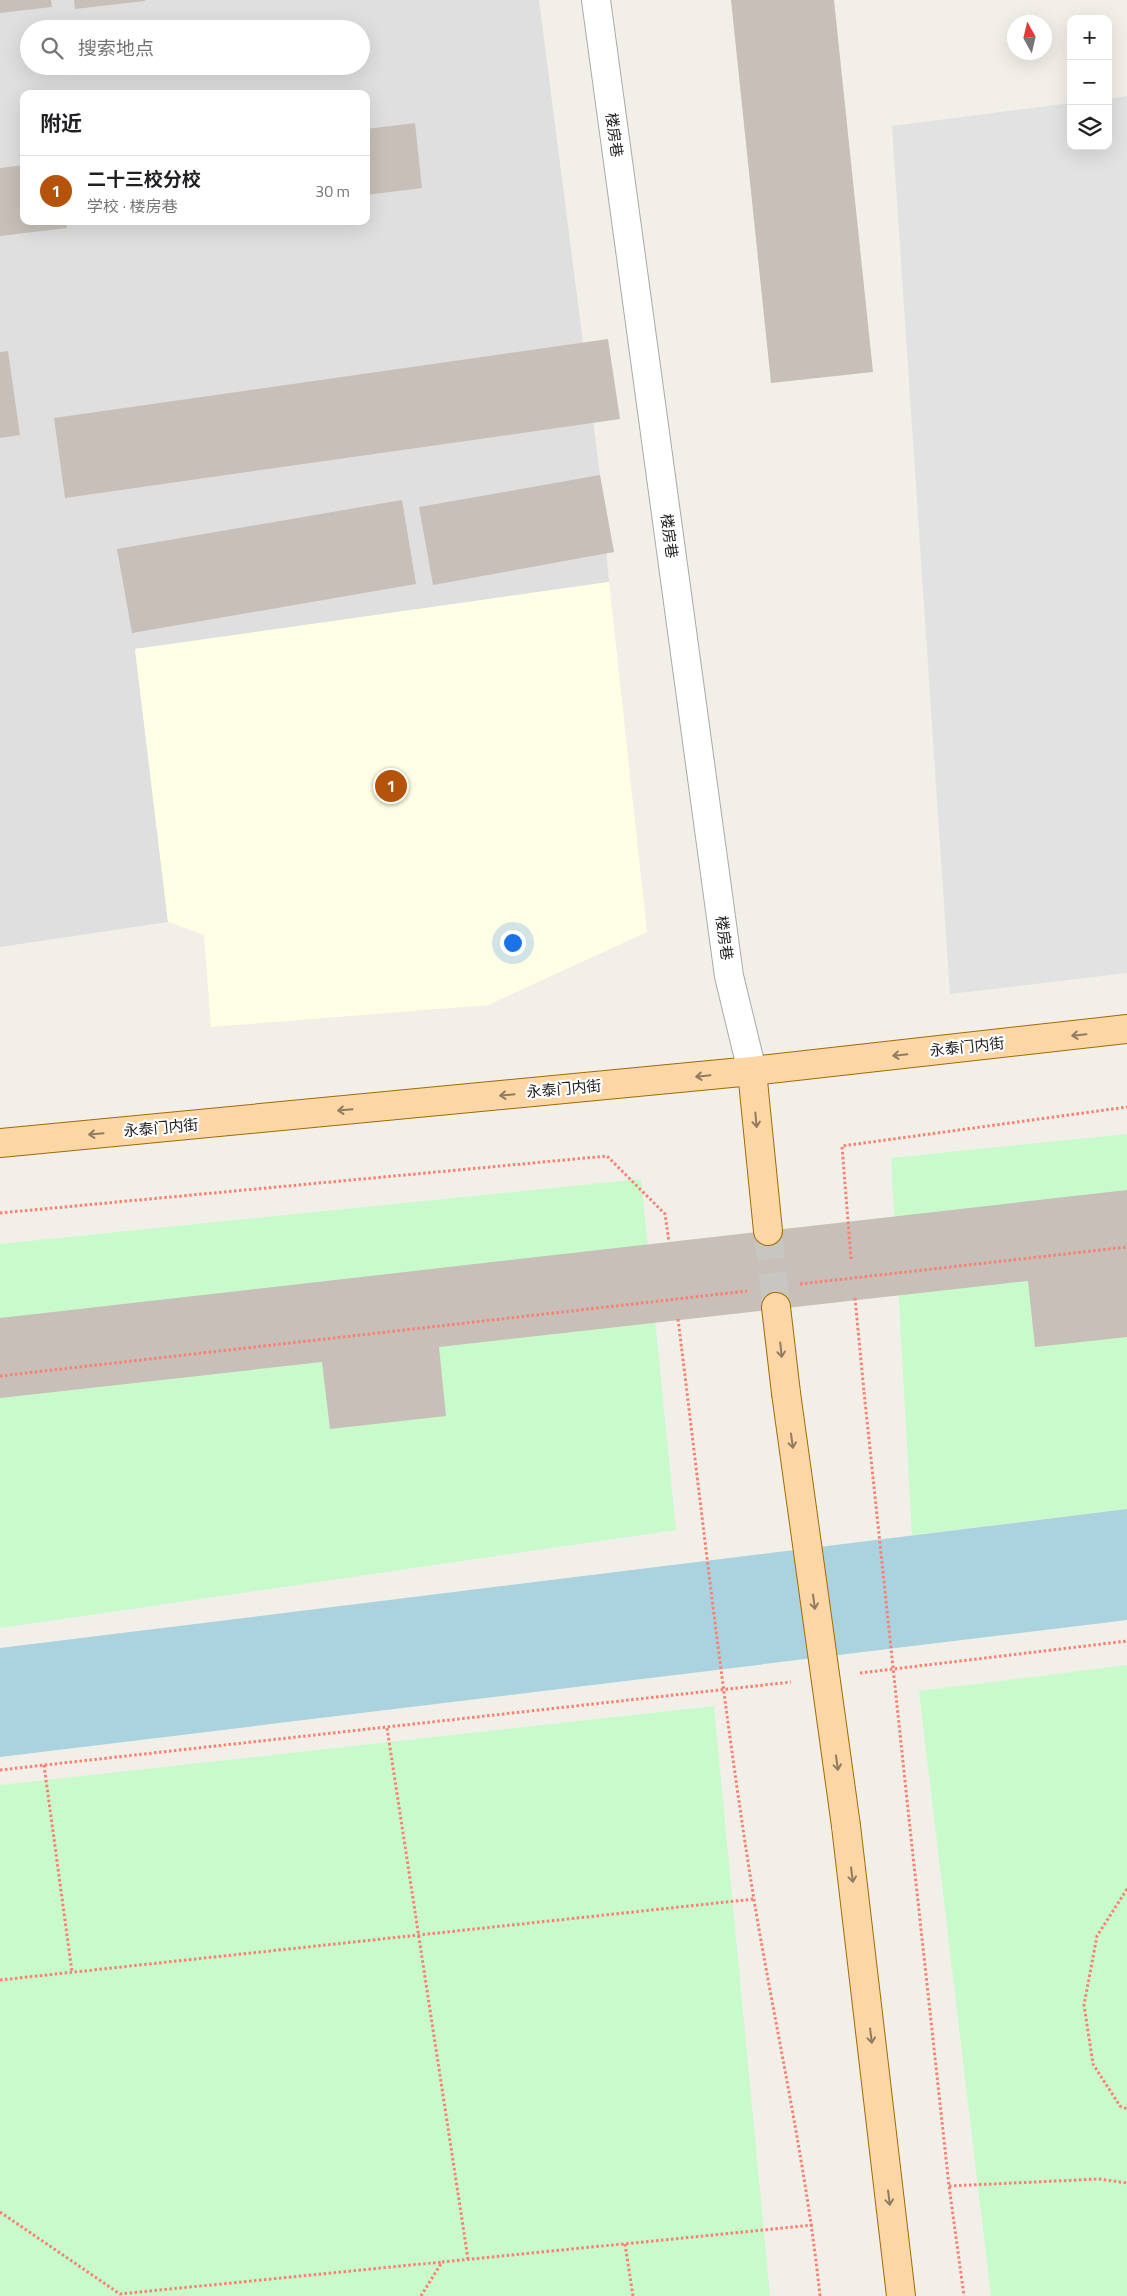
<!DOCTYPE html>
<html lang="zh">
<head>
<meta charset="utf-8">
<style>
	:root { --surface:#fff; --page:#f6f6f6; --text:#202124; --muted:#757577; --line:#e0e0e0; --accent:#b45309 }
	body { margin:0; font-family:"Titillium Web","Noto Sans SC",sans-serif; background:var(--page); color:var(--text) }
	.controls { position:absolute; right:15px; top:15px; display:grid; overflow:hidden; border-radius:10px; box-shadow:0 5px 20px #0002 }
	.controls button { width:45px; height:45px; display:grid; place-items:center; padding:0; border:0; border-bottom:1px solid var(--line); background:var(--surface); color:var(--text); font:25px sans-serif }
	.compass { position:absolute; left:1007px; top:15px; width:45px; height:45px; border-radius:50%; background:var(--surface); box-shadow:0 5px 20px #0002; rotate:352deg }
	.you { position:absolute; left:512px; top:942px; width:18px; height:18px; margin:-12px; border:4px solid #fff; border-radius:50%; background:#1a73e8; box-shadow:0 0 0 8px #1a73e833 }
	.badge { display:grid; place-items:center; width:32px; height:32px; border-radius:50%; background:var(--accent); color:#fff; font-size:16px; font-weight:700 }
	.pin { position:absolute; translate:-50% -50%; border:2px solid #fff; box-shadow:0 1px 5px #0006 }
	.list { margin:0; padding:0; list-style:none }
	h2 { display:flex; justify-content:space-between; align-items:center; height:65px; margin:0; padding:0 20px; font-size:21px }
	h2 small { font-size:16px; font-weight:400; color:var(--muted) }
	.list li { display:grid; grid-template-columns:32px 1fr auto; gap:15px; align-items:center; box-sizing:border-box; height:70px; padding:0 20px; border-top:1px solid var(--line) }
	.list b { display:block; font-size:19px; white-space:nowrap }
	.list p { margin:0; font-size:16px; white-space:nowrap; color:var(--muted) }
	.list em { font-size:16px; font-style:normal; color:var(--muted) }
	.icon { flex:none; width:28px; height:28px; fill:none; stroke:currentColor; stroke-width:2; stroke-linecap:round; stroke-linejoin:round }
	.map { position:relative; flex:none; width:1127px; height:2296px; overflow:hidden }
	.search { position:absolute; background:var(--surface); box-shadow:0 5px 20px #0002; left:20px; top:20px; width:350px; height:55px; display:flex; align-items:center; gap:12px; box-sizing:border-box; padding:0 18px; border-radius:28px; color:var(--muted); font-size:19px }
	.panel { position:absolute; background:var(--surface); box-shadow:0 5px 20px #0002; left:20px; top:90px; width:350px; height:135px; border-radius:10px }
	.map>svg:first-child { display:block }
	.residential { fill:#e0dfdf; fill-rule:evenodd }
	.education { fill:#ffffe5 }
	.park { fill:#c8facc }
	.parking { fill:#e2e2e2 }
	.water { fill:#aad3df }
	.building { fill:#c7bfb8 }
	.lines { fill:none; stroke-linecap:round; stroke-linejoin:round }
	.major-tunnel { stroke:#c8c6c1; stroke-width:28; stroke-dasharray:28 14; stroke-linecap:butt }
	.minor-casing { stroke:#a9a9a9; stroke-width:30 }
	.major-casing { stroke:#a06b00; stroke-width:30 }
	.path { stroke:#fa8072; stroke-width:3; stroke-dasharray:2.5 2.5; stroke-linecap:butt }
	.minor { stroke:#fff; stroke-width:28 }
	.major { stroke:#fcd6a4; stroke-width:28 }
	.major-bridge-casing { stroke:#a06b00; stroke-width:30; stroke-linecap:butt }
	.path-bridge { stroke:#fa8072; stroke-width:3; stroke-dasharray:2.5 2.5; stroke-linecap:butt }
	.major-bridge { stroke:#fcd6a4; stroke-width:28 }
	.oneway { stroke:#8f7c63 }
	.labels { text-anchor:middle; stroke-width:4.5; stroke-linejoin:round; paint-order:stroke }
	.street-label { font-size:15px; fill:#222; stroke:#fff }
</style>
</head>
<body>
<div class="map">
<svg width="1127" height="2296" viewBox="0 0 1127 2296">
	<rect width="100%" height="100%" fill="#f2efe9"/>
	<path class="residential" d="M0,0H539L600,475L609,582L135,649L168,922L0,947ZM29,29H361V66H29ZM24,94H366V221H24Z"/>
	<polygon class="education" points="609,582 647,932 488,1005 211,1027 204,935 168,922 135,649"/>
	<g class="park">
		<polygon points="1127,1134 1127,1509 912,1535 891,1158"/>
		<polygon points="641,1179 676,1530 0,1628 0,1244"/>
		<polygon points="1127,1665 1127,2296 991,2296 919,1691"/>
		<polygon points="714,1706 770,2296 0,2296 0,1785"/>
	</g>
	<polygon class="parking" points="1127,96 1127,973 950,994 892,126 1071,103 1071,146 1108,146 1108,99"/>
	<polygon class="water" points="1127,1509 1127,1620 0,1757 0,1648"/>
	<g class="building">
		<polygon points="0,0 51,0 52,7 0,13"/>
		<polygon points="74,0 145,0 145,1 75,9"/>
		<polygon points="731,0 834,0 873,372 771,383"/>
		<polygon points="415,123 422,188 366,195 366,129"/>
		<polygon points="24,165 24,221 66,221 67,228 0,236 0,168"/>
		<polygon points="97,221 123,221 123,223 97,225"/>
		<polygon points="608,339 620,419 65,498 54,418"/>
		<polygon points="8,351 20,435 0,438 0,352"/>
		<polygon points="600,475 614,552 433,585 419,507"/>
		<polygon points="402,500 416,584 132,633 117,549"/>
		<polygon points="1127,1190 1127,1337 1035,1347 1028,1281 439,1347 446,1416 330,1429 322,1362 0,1398 0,1318"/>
	</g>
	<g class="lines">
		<polyline class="major-tunnel" points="768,1231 776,1307"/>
		<defs>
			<polyline id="minor" points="596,0 729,976 752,1071"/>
			<g id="major">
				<polyline points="752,1071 768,1231"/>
				<polyline points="0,1143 752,1071 1127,1029"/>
				<polyline points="776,1307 786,1393"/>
				<polyline points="846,1826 901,2296"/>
			</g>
		</defs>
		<use href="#minor" class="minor-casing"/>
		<use href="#major" class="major-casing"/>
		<g class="path">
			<polyline points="0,1213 607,1156 665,1214 669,1242"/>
			<polyline points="851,1259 842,1146 1127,1107"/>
			<polyline points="800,1284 1127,1247"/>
			<polyline points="855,1298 864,1392"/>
			<path d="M678,1319C702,1512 723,1707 754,1900C776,2032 806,2163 820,2296"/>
			<polyline points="0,1376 747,1291"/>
			<polyline points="860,1673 1127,1641"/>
			<polyline points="387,1728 468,2259"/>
			<polyline points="44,1765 72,1972"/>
			<polyline points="0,1770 791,1682"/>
			<polyline points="909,1819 949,2186 964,2296"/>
			<polyline points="1127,1889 1097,1936 1084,2005 1093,2064 1120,2106 1127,2109"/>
			<polyline points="0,1980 754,1899"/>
			<polyline points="949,2186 1099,2179 1127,2183"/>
			<polyline points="0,2212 120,2294 442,2262"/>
			<polyline points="625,2244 633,2296"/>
			<polyline points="421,2296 442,2262 813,2225"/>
		</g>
		<use href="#minor" class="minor"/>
		<use href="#major" class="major"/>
		<defs>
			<polyline id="major-bridge" points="786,1393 846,1826"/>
		</defs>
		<use href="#major-bridge" class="major-bridge-casing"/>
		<polyline class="path-bridge" points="864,1392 909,1819"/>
		<use href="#major-bridge" class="major-bridge"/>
	</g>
	<defs><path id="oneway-shaft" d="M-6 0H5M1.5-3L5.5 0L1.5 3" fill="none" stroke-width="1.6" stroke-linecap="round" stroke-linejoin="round" transform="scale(1.25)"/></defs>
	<g class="oneway">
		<use href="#oneway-shaft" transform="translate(1079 1035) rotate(174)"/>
		<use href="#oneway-shaft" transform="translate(900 1055) rotate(174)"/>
		<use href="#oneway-shaft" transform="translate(703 1076) rotate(174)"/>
		<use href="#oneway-shaft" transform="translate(507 1095) rotate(175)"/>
		<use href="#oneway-shaft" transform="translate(345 1110) rotate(175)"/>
		<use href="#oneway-shaft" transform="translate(756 1120) rotate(85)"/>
		<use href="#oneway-shaft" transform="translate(96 1134) rotate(175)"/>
		<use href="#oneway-shaft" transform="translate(781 1350) rotate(84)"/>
		<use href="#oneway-shaft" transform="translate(792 1441) rotate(82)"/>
		<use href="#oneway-shaft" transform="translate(814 1602) rotate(82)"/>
		<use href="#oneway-shaft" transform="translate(837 1763) rotate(82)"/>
		<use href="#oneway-shaft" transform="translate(852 1875) rotate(83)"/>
		<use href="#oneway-shaft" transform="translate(871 2036) rotate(83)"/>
		<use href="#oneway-shaft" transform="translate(889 2198) rotate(83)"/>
	</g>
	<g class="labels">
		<g class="street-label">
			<text transform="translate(614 135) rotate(82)" y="5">楼房巷</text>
			<text transform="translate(669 536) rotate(82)" y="5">楼房巷</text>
			<text transform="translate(724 938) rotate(82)" y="5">楼房巷</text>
			<text transform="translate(967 1047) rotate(-6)" y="5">永泰门内街</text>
			<text transform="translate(564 1089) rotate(-5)" y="5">永泰门内街</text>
			<text transform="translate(161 1128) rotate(-5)" y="5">永泰门内街</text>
		</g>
	</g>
</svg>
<div class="controls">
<button>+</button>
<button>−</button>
<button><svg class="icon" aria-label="layers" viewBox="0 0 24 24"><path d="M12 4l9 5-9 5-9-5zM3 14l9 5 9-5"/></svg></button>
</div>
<svg class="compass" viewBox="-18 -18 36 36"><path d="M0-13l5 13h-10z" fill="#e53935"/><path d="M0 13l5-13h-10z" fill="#757577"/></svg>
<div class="you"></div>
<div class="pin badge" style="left:391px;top:786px">1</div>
<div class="search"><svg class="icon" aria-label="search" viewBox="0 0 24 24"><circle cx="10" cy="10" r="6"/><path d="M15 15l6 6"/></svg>搜索地点</div>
<section class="panel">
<h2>附近<small></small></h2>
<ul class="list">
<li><span class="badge">1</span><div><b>二十三校分校</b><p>学校 · 楼房巷</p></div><em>30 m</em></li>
</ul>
</section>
</div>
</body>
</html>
